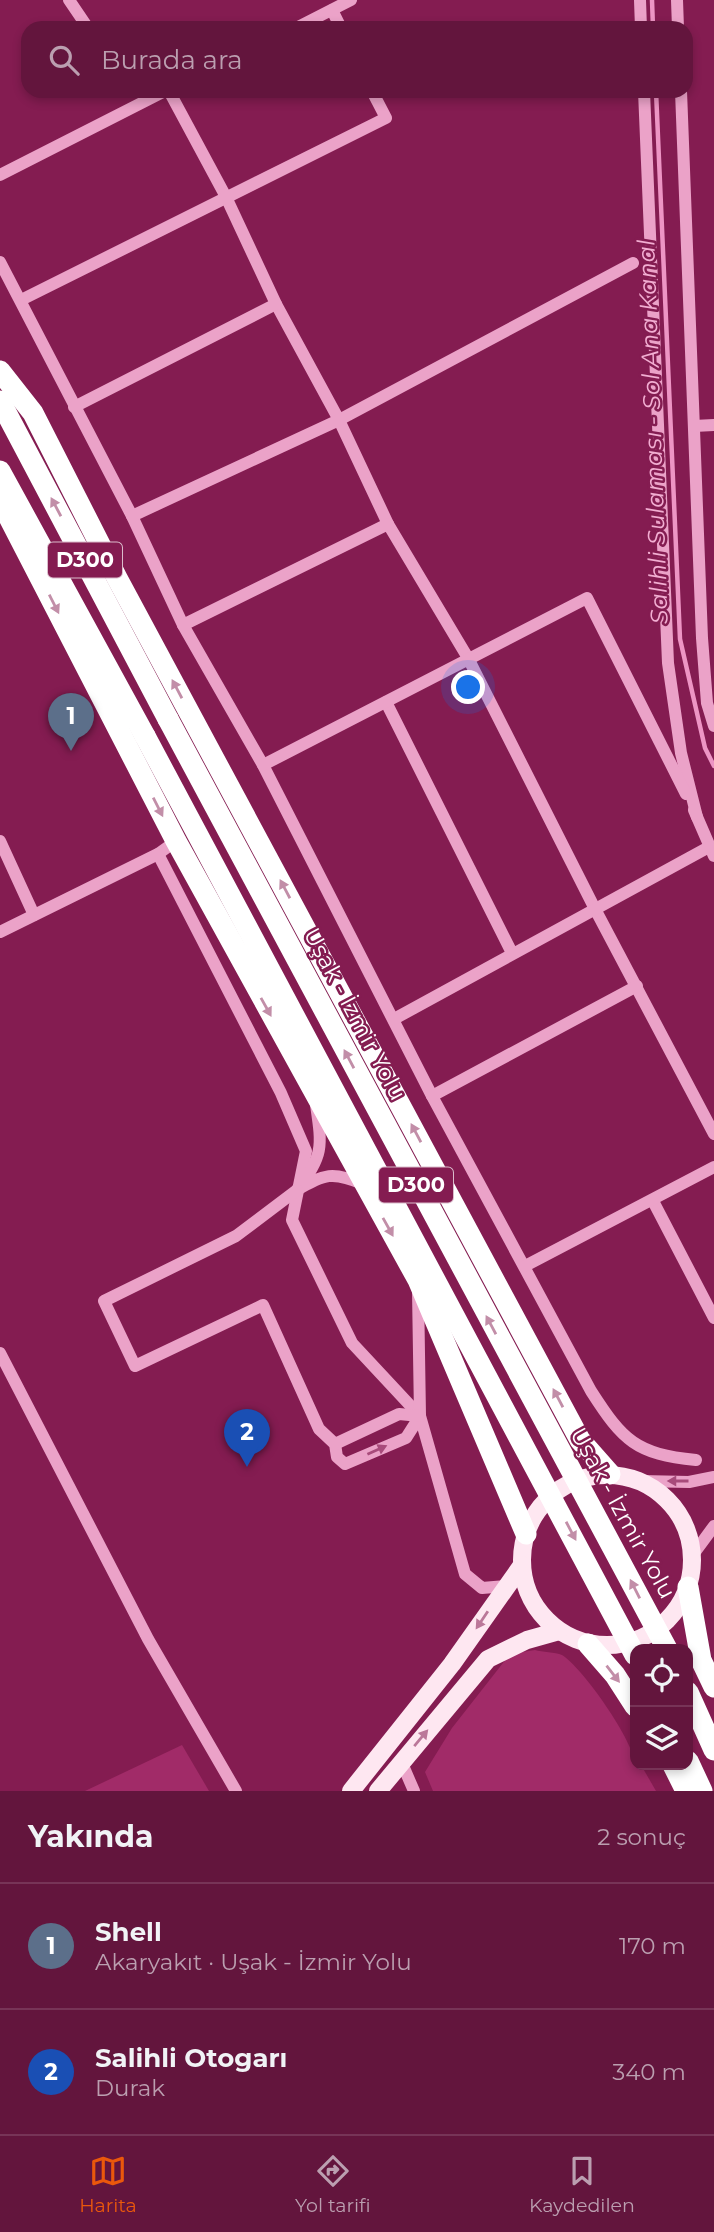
<!DOCTYPE html>
<html lang="tr">
<head>
<meta charset="utf-8">
<style>
	:root { --surface:#63153d; --page:#6c2248; --text:#f1f3f6; --muted:#bb9fb0; --line:#773457; --accent:#ea580c }
	body { margin:0; font-family:Montserrat,sans-serif; background:var(--page); color:var(--text) }
	.controls { position:absolute; right:21px; bottom:21px; display:grid; overflow:hidden; border-radius:14px; box-shadow:0 4px 10px #0003 }
	.controls button { width:63px; height:63px; display:grid; place-items:center; padding:0; border:0; border-bottom:2px solid var(--line); background:var(--surface); color:var(--text); font:35px sans-serif }
	.you { position:absolute; left:469px; top:688px; width:24px; height:24px; margin:-18px; border:5px solid #fff; border-radius:50%; background:#1a73e8; box-shadow:0 0 0 10px #1a73e833 }
	.badge { display:grid; place-items:center; width:46px; height:46px; border-radius:50%; background:var(--accent); color:#fff; font-size:23px; font-weight:700 }
	.pin { position:absolute; translate:-50% -58px; filter:drop-shadow(0 2px 4px #0008) }
	.pin::after { content:''; position:absolute; top:37px; width:24px; height:21px; background:inherit; clip-path:polygon(0 0,100% 0,50% 100%) }
	.list { margin:0; padding:0; list-style:none }
	h2 { display:flex; justify-content:space-between; align-items:center; height:91px; margin:0; padding:0 28px; font-size:30px }
	h2 small { font-size:23px; font-weight:400; color:var(--muted) }
	.list li { display:grid; grid-template-columns:46px 1fr auto; gap:21px; align-items:center; box-sizing:border-box; height:126px; padding:0 28px; border-top:2px solid var(--line) }
	.list b { display:block; font-size:26px; white-space:nowrap }
	.list p { margin:0; font-size:23px; white-space:nowrap; color:var(--muted) }
	.list em { font-size:23px; font-style:normal; color:var(--muted) }
	.icon { flex:none; width:38px; height:38px; fill:none; stroke:currentColor; stroke-width:2; stroke-linecap:round; stroke-linejoin:round }
	.map { position:relative; flex:none; width:714px; height:1791px; overflow:hidden }
	.search { position:absolute; background:var(--surface); box-shadow:0 4px 10px #0003; left:21px; right:21px; top:21px; height:77px; display:flex; align-items:center; gap:18px; box-sizing:border-box; padding:0 24px; border-radius:21px; color:var(--muted); font-size:26px }
	.sheet { height:343px; background:var(--surface) }
	nav { display:flex; justify-content:space-around; align-items:center; box-sizing:border-box; height:98px; border-top:2px solid var(--line); background:var(--surface); font-size:19px; color:var(--muted) }
	nav a { display:grid; justify-items:center; gap:4px }
	nav .on { color:var(--accent) }
	.map>svg:first-child { display:block }
	.green { fill:#a12b68 }
	.lines { fill:none; stroke-linecap:round; stroke-linejoin:round }
	.stream { stroke:#ed95c4; stroke-width:4.5 }
	.minor { stroke:#eba2c8; stroke-width:12 }
	.major { stroke:#fee7f1; stroke-width:18 }
	.highway { stroke:#fff; stroke-width:21 }
	.highway-bridge { stroke:#fff; stroke-width:21 }
	.oneway { fill:#c28ea8 }
	.oneway2 { fill:#a84b7b }
	.oneway3 { fill:#b79 }
	.labels { text-anchor:middle; stroke-width:5; stroke-linejoin:round; paint-order:stroke }
	.shield { fill:#841c51; stroke:#dabbcb; stroke-width:2 }
	.shield-label { font-size:21px; font-weight:bold; fill:#fff }
	.street-label { font-size:23px; fill:#fff; stroke:#841c51 }
	.water-label { font-size:24px; font-style:italic; fill:#f2aed2; stroke:#841c51 }
</style>
</head>
<body>
<div class="map">
<svg width="714" height="1791" viewBox="0 0 714 1791">
	<rect width="100%" height="100%" fill="#841c51"/>
	<g class="green">
		<path d="M535,1650C542,1652 555,1652 562,1655C582,1667 635,1742 635,1765H641L656,1791H433L425,1772L452,1728L510,1654Z"/>
		<polygon points="182,1745 209,1791 85,1791"/>
	</g>
	<g class="lines">
		<g class="stream">
			<polyline points="652,0 653,28"/>
			<polyline points="656,91 680,639 705,748 714,766"/>
		</g>
		<g class="minor">
			<polyline points="69,0 88,28"/>
			<polyline points="640,0 641,28"/>
			<polyline points="677,0 678,28"/>
			<polyline points="332,10 341,28"/>
			<polyline points="296,28 351,0"/>
			<polyline points="169,91 226,197 276,304 339,420 388,524 468,658 595,909 714,1134"/>
			<polyline points="644,91 668,663 681,753 697,817"/>
			<polyline points="681,91 702,638 707,703 714,726"/>
			<polyline points="0,175 165,91"/>
			<path d="M0,262L132,516L183,625L263,765L432,1096L591,1391C623,1441 636,1454 696,1460"/>
			<polyline points="21,300 386,118 372,91"/>
			<polyline points="74,407 276,304"/>
			<polyline points="694,426 714,425"/>
			<polyline points="132,516 339,420 633,263"/>
			<polyline points="183,625 388,524"/>
			<polyline points="386,702 512,953"/>
			<polyline points="263,765 587,598 686,794"/>
			<polyline points="694,810 714,856"/>
			<polyline points="0,841 34,915"/>
			<polyline points="158,854 281,1093 306,1151 292,1220 352,1343 420,1416 465,1574 482,1588 506,1586"/>
			<polyline points="0,932 158,854 176,841"/>
			<polyline points="394,1019 709,847"/>
			<polyline points="432,1096 637,986"/>
			<path d="M316,1105C322,1146 324,1156 297,1190C324,1174 333,1171 363,1184"/>
			<polyline points="297,1190 236,1236 104,1301 135,1366 263,1305 319,1429 335,1444 337,1457 345,1464 406,1438 420,1416 418,1291"/>
			<polyline points="653,1201 714,1318"/>
			<polyline points="525,1266 714,1167"/>
			<polyline points="0,1353 148,1639 236,1791"/>
			<polyline points="335,1444 399,1414 420,1416"/>
			<polyline points="641,1481 689,1482 714,1477"/>
			<polyline points="692,1556 714,1526"/>
			<polyline points="401,1761 414,1791"/>
		</g>
		<g class="major">
			<circle cx="607" cy="1560" r="85"/>
			<polyline points="351,1791 452,1664 522,1565"/>
			<polyline points="378,1791 488,1659 527,1640 559,1631"/>
		</g>
		<g class="highway">
			<polyline points="0,371 33,413 117,578 580,1440 610,1474"/>
			<polyline points="0,401 168,719"/>
			<polyline points="0,471 145,736"/>
			<polyline points="0,500 176,841 418,1280 526,1534"/>
			<polyline points="688,1587 701,1660 714,1687"/>
			<polyline points="588,1644 615,1675 635,1706"/>
			<polyline points="688,1692 714,1750"/>
			<polyline points="688,1761 702,1791"/>
			<polyline points="673,1765 686,1791"/>
		</g>
		<g class="highway-bridge">
			<polyline points="168,719 667,1649"/>
			<polyline points="145,736 635,1655"/>
		</g>
	</g>
	<defs><path id="oneway-solid" d="M-6-.8H1V-3.2L6.5 0L1 3.2V.8H-6Z" transform="scale(1.75)"/></defs>
	<g class="oneway">
		<use href="#oneway-solid" transform="translate(56 507) rotate(-118)"/>
		<use href="#oneway-solid" transform="translate(54 604) rotate(63)"/>
		<use href="#oneway-solid" transform="translate(177 689) rotate(-118)"/>
		<use href="#oneway-solid" transform="translate(158 807) rotate(63)"/>
		<use href="#oneway-solid" transform="translate(285 889) rotate(-118)"/>
		<use href="#oneway-solid" transform="translate(266 1007) rotate(61)"/>
		<use href="#oneway-solid" transform="translate(349 1059) rotate(-118)"/>
		<use href="#oneway-solid" transform="translate(416 1133) rotate(-118)"/>
		<use href="#oneway-solid" transform="translate(388 1227) rotate(61)"/>
		<use href="#oneway-solid" transform="translate(491 1325) rotate(-118)"/>
		<use href="#oneway-solid" transform="translate(558 1398) rotate(-118)"/>
		<use href="#oneway-solid" transform="translate(571 1531) rotate(62)"/>
		<use href="#oneway-solid" transform="translate(635 1589) rotate(-117)"/>
		<use href="#oneway-solid" transform="translate(613 1674) rotate(52)"/>
	</g>
	<g class="oneway2">
		<use href="#oneway-solid" transform="translate(377 1450) rotate(-24)"/>
		<use href="#oneway-solid" transform="translate(678 1481) rotate(180)"/>
	</g>
	<g class="oneway3">
		<use href="#oneway-solid" transform="translate(482 1620) rotate(124)"/>
		<use href="#oneway-solid" transform="translate(421 1738) rotate(-50)"/>
	</g>
	<g class="labels">
		<g class="shield">
			<rect x="48" y="542.5" width="74" height="35" rx="5"/>
			<rect x="379" y="1167.5" width="74" height="35" rx="5"/>
		</g>
		<g class="shield-label">
			<text x="85" y="567">D300</text>
			<text x="416" y="1192">D300</text>
		</g>
		<g class="street-label">
			<text transform="translate(355 1014) rotate(62)" y="8">Uşak - İzmir Yolu</text>
			<text transform="translate(623 1513) rotate(61)" y="8">Uşak - İzmir Yolu</text>
		</g>
		<g class="water-label">
			<text transform="translate(653 432) rotate(-92)" y="8">Salihli Sulaması - Sol Ana Kanal</text>
		</g>
	</g>
</svg>
<div class="controls">
<button><svg class="icon" aria-label="locate" viewBox="0 0 24 24"><circle cx="12" cy="12" r="6"/><path d="M12 2v4M12 18v4M2 12h4M18 12h4"/></svg></button>
<button><svg class="icon" aria-label="layers" viewBox="0 0 24 24"><path d="M12 4l9 5-9 5-9-5zM3 14l9 5 9-5"/></svg></button>
</div>
<div class="you"></div>
<div class="pin badge" style="left:71px;top:751px;background:#5c6f8a">1</div>
<div class="pin badge" style="left:247px;top:1467px;background:#1a4fb4">2</div>
<div class="search"><svg class="icon" aria-label="search" viewBox="0 0 24 24"><circle cx="10" cy="10" r="6"/><path d="M15 15l6 6"/></svg>Burada ara</div>
</div>
<section class="sheet">
<h2>Yakında<small>2 sonuç</small></h2>
<ul class="list">
<li><span class="badge" style="background:#5c6f8a">1</span><div><b>Shell</b><p>Akaryakıt · Uşak - İzmir Yolu</p></div><em>170 m</em></li>
<li><span class="badge" style="background:#1a4fb4">2</span><div><b>Salihli Otogarı</b><p>Durak</p></div><em>340 m</em></li>
</ul>
</section>
<nav>
<a class="on"><svg class="icon" aria-label="map" viewBox="0 0 24 24"><path d="M3 6l6-2 6 2 6-2v14l-6 2-6-2-6 2zM9 4v14M15 6v14"/></svg>Harita</a>
<a><svg class="icon" aria-label="directions" viewBox="0 0 24 24"><path d="M12 3l9 9-9 9-9-9zM9 14v-3h6M13 9l2 2-2 2"/></svg>Yol tarifi</a>
<a><svg class="icon" aria-label="saved" viewBox="0 0 24 24"><path d="M7 4h10v16l-5-4-5 4z"/></svg>Kaydedilen</a>
</nav>
</body>
</html>
